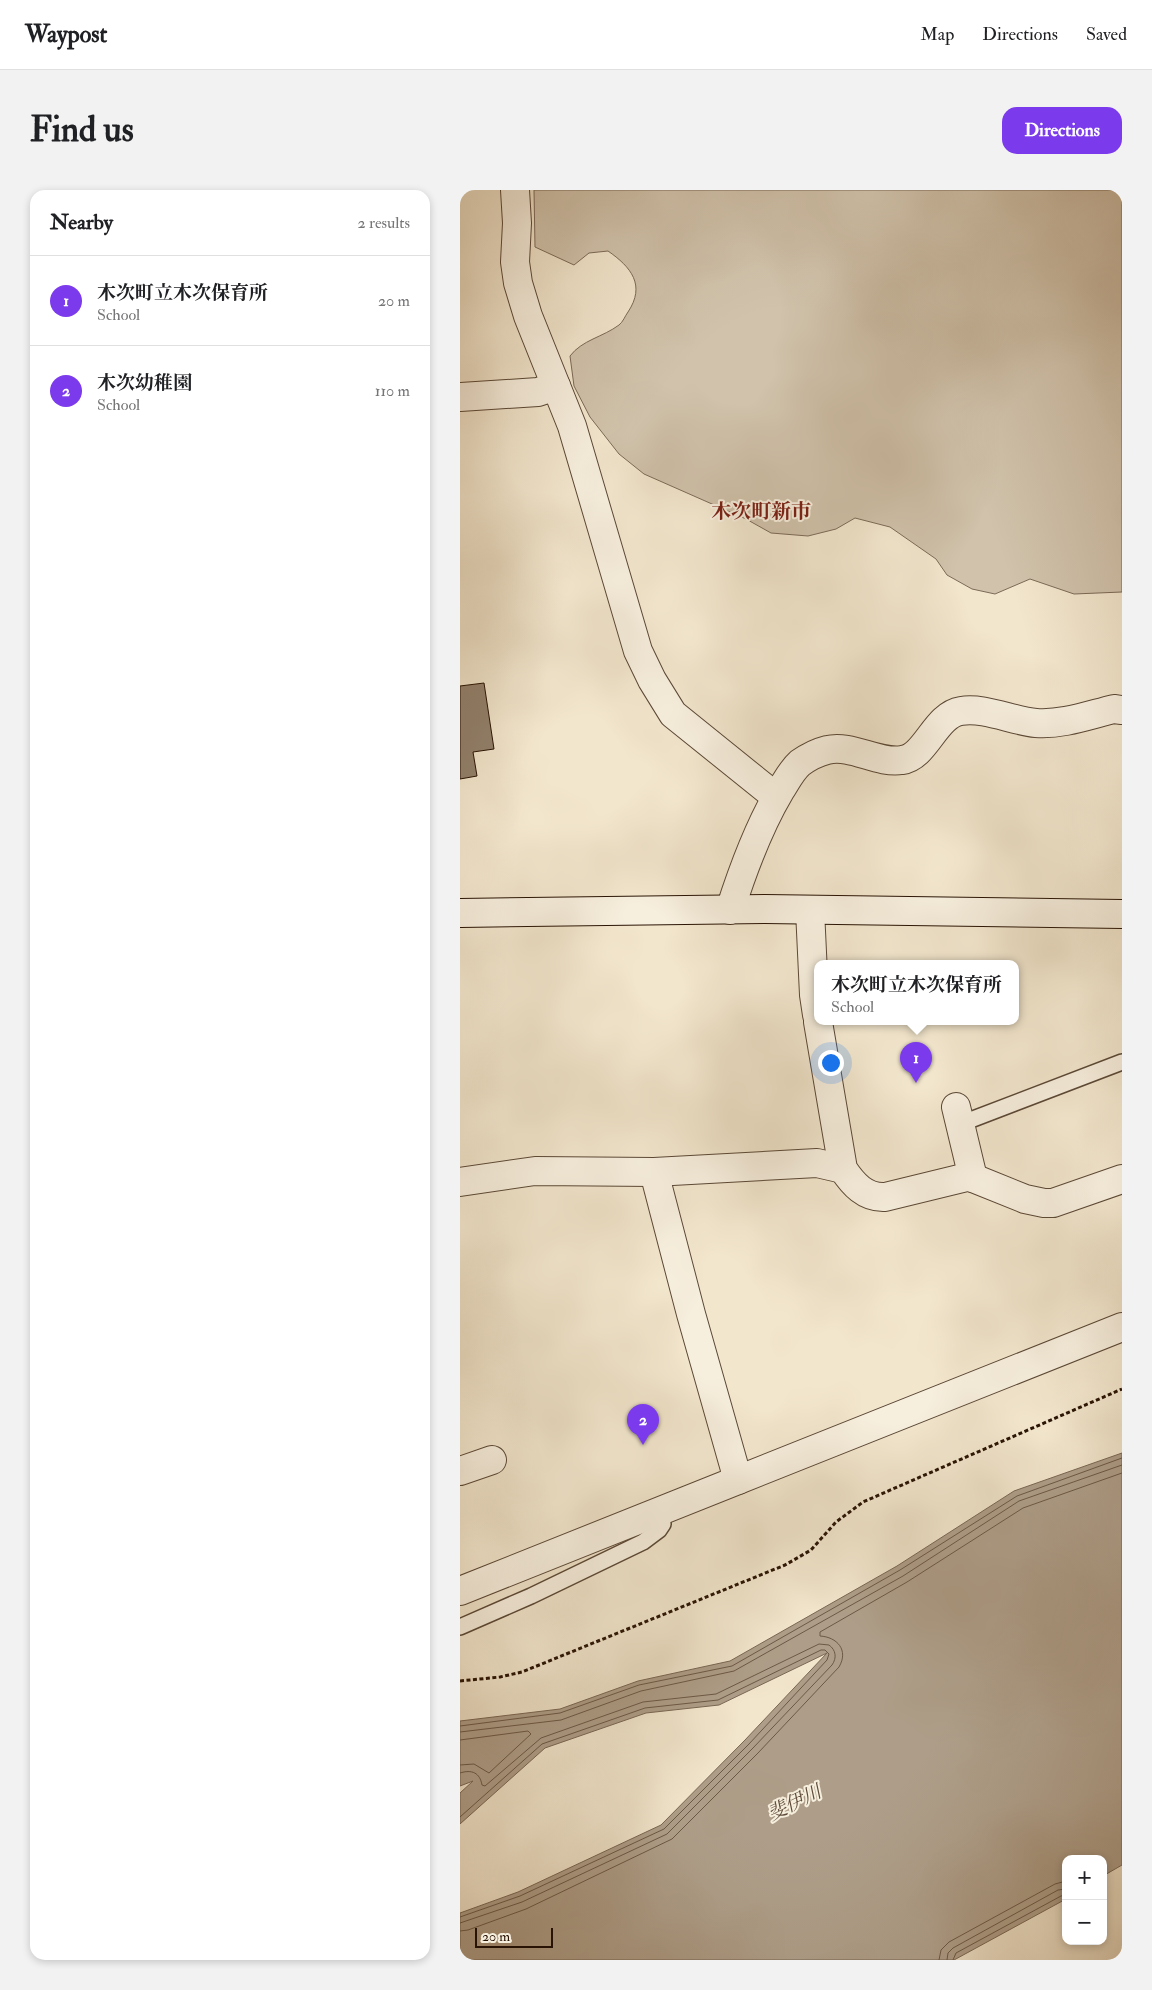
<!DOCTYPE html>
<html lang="en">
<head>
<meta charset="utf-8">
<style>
	:root { --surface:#fff; --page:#f2f2f2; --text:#202124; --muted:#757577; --line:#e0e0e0; --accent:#7c3aed }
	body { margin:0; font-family:"IM FELL Double Pica","Noto Serif JP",serif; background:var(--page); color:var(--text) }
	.controls { position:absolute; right:15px; bottom:15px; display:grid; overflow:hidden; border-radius:10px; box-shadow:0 2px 8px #0003 }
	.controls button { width:45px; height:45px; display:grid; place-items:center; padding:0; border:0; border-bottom:1px solid var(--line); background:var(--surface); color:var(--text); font:25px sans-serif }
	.scale { position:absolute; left:15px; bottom:12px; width:78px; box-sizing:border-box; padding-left:5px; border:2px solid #291304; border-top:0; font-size:14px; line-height:18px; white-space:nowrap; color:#291304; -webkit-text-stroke:4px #f7efde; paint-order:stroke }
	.you { position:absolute; left:370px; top:872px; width:18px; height:18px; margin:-12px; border:4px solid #fff; border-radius:50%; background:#1a73e8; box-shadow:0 0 0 8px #1a73e833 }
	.badge { display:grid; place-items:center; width:32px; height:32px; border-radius:50%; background:var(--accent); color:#fff; font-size:16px; font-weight:700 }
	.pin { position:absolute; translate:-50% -41px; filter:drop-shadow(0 1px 2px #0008) }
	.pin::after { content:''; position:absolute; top:26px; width:18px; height:15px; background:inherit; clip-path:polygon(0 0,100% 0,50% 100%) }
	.popup { position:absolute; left:354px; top:770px; width:205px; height:65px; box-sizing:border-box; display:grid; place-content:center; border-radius:10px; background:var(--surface); filter:drop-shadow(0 1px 4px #0005); font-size:16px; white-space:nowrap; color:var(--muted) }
	.popup b { font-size:19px; color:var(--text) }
	.popup::after { content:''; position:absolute; left:50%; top:100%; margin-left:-10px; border:10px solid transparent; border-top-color:var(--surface) }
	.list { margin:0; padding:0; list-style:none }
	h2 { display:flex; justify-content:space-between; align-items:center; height:65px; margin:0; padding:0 20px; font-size:21px }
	h2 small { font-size:16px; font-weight:400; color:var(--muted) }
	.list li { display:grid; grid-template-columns:32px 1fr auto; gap:15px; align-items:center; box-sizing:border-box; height:90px; padding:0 20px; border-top:1px solid var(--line) }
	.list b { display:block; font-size:19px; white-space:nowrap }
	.list p { margin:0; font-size:16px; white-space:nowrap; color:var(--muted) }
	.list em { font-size:16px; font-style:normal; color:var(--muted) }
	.map { position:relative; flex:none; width:662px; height:1770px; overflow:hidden; border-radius:15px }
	header { display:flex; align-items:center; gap:30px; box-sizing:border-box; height:70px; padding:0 25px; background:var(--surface); border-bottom:1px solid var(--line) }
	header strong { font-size:24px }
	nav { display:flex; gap:28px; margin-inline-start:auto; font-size:18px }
	.intro { display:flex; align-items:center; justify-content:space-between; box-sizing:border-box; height:120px; padding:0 30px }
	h1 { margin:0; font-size:35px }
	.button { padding:12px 22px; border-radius:15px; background:var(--accent); color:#fff; font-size:18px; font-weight:700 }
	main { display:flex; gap:30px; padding:0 30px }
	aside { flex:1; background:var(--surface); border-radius:15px; box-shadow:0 2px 8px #0003 }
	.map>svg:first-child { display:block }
	.green { fill:#d0c2ab; stroke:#7c6a58 }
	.water { fill:#ae9e89; stroke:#796654 }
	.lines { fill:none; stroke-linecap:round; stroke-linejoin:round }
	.shore { stroke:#6c5846; stroke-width:1 }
	.building { fill:#92816d; stroke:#291304 }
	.lane-casing { stroke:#5b4836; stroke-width:18 }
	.street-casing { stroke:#5b4836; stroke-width:30 }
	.secondary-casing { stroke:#291304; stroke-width:30 }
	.path { stroke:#291304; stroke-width:3; stroke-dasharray:4 2.5; stroke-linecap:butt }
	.lane { stroke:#f7efde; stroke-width:15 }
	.street { stroke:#f7efde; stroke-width:28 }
	.secondary { stroke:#f7efde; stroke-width:28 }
	.labels { text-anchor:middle; stroke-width:4; stroke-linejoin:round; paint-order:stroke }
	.water-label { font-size:19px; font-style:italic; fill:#5e4b39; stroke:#f7efde }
	.quarter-label { font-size:20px; font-weight:bold; fill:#7a1f14; stroke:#f7efde }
</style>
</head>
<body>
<header>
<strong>Waypost</strong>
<nav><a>Map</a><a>Directions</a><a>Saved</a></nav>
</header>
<div class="intro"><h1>Find us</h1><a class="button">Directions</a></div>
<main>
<aside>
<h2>Nearby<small>2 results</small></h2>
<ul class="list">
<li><span class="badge">1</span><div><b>木次町立木次保育所</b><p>School</p></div><em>20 m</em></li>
<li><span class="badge">2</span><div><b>木次幼稚園</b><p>School</p></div><em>110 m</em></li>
</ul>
</aside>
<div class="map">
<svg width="662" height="1770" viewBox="0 0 662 1770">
	<rect width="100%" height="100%" fill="#f2e6cd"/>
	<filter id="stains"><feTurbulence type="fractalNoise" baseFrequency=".004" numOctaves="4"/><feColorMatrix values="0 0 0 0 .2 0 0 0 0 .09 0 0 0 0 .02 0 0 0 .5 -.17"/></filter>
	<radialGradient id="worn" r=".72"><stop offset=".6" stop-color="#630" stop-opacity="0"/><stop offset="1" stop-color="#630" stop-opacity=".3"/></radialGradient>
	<path class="green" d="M74,0H662V402L614,404L570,389L535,404L512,399L487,385L476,369L430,337L395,328L376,339L348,346L311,343L286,329L184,284L159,264L130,227L114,196L110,166C122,150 143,147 159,135C163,132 165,126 168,122C186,95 171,77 148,61L129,63L114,75L75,57Z"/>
	<polygon class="water" points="662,1263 662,1675 643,1686 643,1669 606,1669 606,1709 494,1770 0,1770 0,1723 58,1702 201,1635 285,1550 367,1463 259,1515 186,1523 85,1558 0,1634 0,1603 13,1591 0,1596 0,1531 100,1519 178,1491 270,1471 437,1376 554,1301"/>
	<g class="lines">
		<g class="shore">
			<polyline points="0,1536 100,1523 179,1495 272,1476 440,1380 557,1306 662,1268"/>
			<polyline points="0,1542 101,1530 181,1501 274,1481 443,1386 559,1311 662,1275"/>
			<polyline points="0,1550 68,1541 71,1544 29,1583 14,1574 0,1575"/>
			<path d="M0,1583C12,1579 20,1583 22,1595L25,1596L81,1548L183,1512L256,1504L359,1454L369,1455C376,1460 377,1468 372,1475L293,1558L207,1644L62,1712L0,1733"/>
			<polyline points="0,1627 82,1554 185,1518 258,1510 361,1460 365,1460 369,1464 367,1470 289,1554 204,1639 60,1706 0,1727"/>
			<path d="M0,1741L8,1740L66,1719L212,1649L298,1563L379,1477C389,1460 377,1447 360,1446V1442L447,1392L563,1318L662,1283"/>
			<polyline points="479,1770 481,1760 489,1752 595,1694 606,1691"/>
			<polyline points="487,1770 488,1763 493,1758 598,1700 606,1699"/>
			<polyline points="493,1770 496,1763 601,1706 606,1705"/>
		</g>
	</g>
	<polygon class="building" points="24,493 34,559 13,562 17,586 0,589 0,496"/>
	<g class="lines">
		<defs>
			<g id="lane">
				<polyline points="500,934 662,872"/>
				<polyline points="0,1437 71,1406 183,1352 199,1340 203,1334 201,1322"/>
			</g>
			<g id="street">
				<polyline points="55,0 57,33 55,72 58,93 68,126 112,236 178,461 192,490 213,524 316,607"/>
				<polyline points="0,207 78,202 96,196"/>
				<path d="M270,720C283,679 298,638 320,601C326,592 331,581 340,573C347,568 359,562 367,560C392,554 417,574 442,570C466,567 475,525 501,521C524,517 553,531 576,533C602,535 629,525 654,519L662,520"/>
				<polyline points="350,720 354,805 357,825"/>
				<path d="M358,832L383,979C393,994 405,1008 425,1007L507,987L513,988L565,1009L584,1013H593L662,989"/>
				<polyline points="496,917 513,988"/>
				<polyline points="0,992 75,981 194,982 357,973 383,979"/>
				<polyline points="0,1281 32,1270"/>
				<polyline points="278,1290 662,1137"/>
				<polyline points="0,1401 278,1290 231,1124 194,982"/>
			</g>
			<polyline id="secondary" points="0,723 305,719 662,724"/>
		</defs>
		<use href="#lane" class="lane-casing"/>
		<use href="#street" class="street-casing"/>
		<use href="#secondary" class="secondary-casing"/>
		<polyline class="path" points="0,1491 40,1487 62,1482 325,1375 351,1360 376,1332 403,1312 662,1199"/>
		<use href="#lane" class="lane"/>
		<use href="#street" class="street"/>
		<use href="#secondary" class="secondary"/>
	</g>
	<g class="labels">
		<g class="water-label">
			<text transform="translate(334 1612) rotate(-26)" y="7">斐伊川</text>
		</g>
		<g class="quarter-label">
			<text x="301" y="328">木次町新市</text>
		</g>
	</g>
	<rect width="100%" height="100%" filter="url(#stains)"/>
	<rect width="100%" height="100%" fill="url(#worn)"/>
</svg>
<div class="controls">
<button>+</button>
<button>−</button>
</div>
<div class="scale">20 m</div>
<div class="you"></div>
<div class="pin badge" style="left:456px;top:893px">1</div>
<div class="popup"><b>木次町立木次保育所</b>School</div>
<div class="pin badge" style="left:183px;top:1255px">2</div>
</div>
</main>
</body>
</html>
